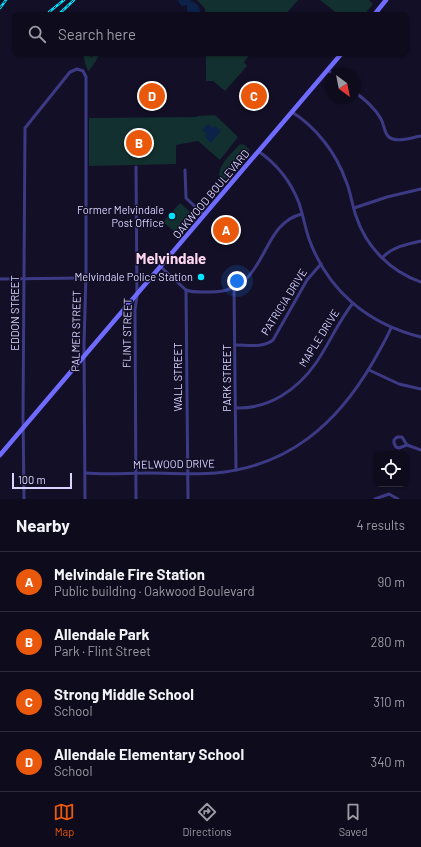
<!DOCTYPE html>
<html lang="en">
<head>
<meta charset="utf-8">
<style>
	:root { --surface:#0e0b1c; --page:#1c1929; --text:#f1f3f6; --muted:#9b9ba3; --line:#2e2b3b; --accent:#ea580c }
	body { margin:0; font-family:Barlow,sans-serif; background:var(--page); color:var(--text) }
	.controls { position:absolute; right:12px; bottom:12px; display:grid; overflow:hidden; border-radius:8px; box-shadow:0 1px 3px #0004 }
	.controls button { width:36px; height:36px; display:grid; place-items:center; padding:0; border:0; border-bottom:1px solid var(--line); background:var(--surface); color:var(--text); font:20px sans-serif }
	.compass { position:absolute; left:325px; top:68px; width:36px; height:36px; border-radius:50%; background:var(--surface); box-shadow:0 1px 3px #0004; rotate:148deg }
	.scale { position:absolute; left:12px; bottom:10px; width:60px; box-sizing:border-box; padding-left:4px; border:2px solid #d9d4ff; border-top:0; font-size:11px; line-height:14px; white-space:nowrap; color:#d9d4ff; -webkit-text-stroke:3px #130f26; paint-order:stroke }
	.you { position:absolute; left:237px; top:281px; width:14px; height:14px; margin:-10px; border:3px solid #fff; border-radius:50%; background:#1a73e8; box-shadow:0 0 0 6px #1a73e833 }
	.badge { display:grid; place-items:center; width:26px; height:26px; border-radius:50%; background:var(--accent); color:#fff; font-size:13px; font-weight:700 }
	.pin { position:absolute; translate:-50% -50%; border:2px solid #fff; box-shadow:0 1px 4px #0006 }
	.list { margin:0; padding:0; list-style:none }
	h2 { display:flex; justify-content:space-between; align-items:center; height:52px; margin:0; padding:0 16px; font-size:17px }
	h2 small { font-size:13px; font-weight:400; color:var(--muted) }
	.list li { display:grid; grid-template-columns:26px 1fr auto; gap:12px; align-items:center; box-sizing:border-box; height:60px; padding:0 16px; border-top:1px solid var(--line) }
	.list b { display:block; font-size:15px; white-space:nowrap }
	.list p { margin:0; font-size:13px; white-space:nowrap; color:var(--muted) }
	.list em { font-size:13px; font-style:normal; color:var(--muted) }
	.icon { flex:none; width:22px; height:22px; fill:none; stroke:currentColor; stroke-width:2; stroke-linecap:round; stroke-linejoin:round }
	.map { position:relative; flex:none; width:421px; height:499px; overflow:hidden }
	.search { position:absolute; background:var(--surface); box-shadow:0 1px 3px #0004; left:12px; right:12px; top:12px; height:44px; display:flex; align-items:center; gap:10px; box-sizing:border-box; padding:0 14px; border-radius:8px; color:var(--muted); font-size:15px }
	.sheet { height:292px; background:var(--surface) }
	nav { display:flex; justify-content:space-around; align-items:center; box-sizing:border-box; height:56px; border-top:1px solid var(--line); background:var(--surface); font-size:11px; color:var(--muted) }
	nav a { display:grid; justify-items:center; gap:2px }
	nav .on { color:var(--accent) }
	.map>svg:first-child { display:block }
	.green { fill:#12302f }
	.water { fill:#0c2248 }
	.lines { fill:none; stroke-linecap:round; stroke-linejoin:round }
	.minor { stroke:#3d3a85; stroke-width:3 }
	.secondary { stroke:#6f6bff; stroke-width:4.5 }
	.rail-casing { stroke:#00e5ff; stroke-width:2.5 }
	.rail { stroke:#130f26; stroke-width:1; stroke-dasharray:3; stroke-linecap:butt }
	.poi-dot { fill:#00e5ff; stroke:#130f26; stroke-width:1.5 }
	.labels { text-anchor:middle; stroke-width:3; stroke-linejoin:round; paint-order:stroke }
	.street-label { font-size:11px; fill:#d9d4ff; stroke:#130f26 }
	.poi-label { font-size:11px; fill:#d9d4ff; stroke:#130f26; text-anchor:end }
	.district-label { font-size:15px; font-weight:bold; fill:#ffd6f0; stroke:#130f26 }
</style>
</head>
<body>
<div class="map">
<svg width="421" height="499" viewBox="0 0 421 499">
	<rect width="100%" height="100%" fill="#130f26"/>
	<g class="green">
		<polygon points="197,0 298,0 285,15 205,15 205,9"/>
		<polygon points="320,0 369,0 373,4 364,15 339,15"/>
		<path d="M83,53H89L91,58L95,53H101C96,59 94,66 88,71L85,63Z"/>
		<polygon points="206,53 251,53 244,62 247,66 225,91 213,81 206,81"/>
		<polygon points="215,115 238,137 220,160 198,141 176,145 176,164 89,166 89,118 197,117 197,116"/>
		<path d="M243,144L250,150L222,183C212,170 231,154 239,145Z"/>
		<polygon points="180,203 194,215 177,234 163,222"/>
	</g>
	<g class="water">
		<path d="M178,0H191L190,3L192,1C199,5 200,8 201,15H191L187,11V5L182,6L179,3Z"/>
		<polygon points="208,124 213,128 215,126 221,131 211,143 205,137 207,134 202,130"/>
	</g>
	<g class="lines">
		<g class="minor">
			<polyline points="328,70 332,74"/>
			<path d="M355,92C365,100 375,108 381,119C385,126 384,137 393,139C401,142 413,137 421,136"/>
			<path d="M292,112C317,128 336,153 346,181C351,193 352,205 356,216C366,247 391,272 421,282"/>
			<path d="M258,151C277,164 291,182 299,203C303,215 305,227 309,239C328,291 368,324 421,337"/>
			<polyline points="185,170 186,198 204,215"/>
			<polyline points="354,208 387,197 421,189"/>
			<path d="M382,258C392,247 407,244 421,241"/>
			<polyline points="161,267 186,290 188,499"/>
			<polyline points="0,279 85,278"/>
			<polyline points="234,287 236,470"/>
			<path d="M186,290C193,293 203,292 211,292C269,292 258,224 302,214"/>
			<path d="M236,345C248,345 263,348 273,340L307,280L321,264"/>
			<polyline points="369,370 399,384 421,389"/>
			<path d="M236,408C269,409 297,390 316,363C329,344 338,322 353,303"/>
			<polyline points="407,445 402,437 397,437 394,440 394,443 396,447 399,448 407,445 421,450"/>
			<path d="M85,473C106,475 128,473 149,473C171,473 194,475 216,473C289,466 337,424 373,362C379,351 386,340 391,328"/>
			<polyline points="24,499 23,416 25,128 70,72 77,69 83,71 86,77 86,274 84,344 85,499"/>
			<polyline points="136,499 135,310 137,296 136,167"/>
			<polyline points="375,499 389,494 398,499"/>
		</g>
		<g class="secondary">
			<polyline points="374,15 386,0"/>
			<polyline points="0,455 342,53"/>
		</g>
		<defs>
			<g id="rail">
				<polyline points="0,8 6,0"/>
				<polyline points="49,12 64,0"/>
				<polyline points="58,15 74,0"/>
			</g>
		</defs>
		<use href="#rail" class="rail-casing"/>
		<use href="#rail" class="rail"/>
	</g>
	<g class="poi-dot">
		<circle cx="172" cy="216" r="4"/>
		<circle cx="201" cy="277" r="4"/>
	</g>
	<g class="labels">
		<g class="street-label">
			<text transform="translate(211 194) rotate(-50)" y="4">OAKWOOD BOULEVARD</text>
			<text transform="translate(284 302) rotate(-58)" y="4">PATRICIA DRIVE</text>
			<text transform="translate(15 313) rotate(-90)" y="4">EDDON STREET</text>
			<text transform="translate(76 331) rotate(-89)" y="4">PALMER STREET</text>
			<text transform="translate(127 333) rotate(-89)" y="4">FLINT STREET</text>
			<text transform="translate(319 338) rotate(-58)" y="4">MAPLE DRIVE</text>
			<text transform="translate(178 377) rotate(-90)" y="4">WALL STREET</text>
			<text transform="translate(227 378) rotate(-90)" y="4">PARK STREET</text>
			<text transform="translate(174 464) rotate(-1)" y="4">MELWOOD DRIVE</text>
		</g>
		<g class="poi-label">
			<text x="164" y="214">Former Melvindale<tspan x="164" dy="13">Post Office</tspan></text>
			<text x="193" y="281">Melvindale Police Station</text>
		</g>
		<g class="district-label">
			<text x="171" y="264">Melvindale</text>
		</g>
	</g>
</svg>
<div class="controls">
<button><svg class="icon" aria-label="locate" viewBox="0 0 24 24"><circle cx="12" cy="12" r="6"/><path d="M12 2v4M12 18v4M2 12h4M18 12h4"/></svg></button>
</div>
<svg class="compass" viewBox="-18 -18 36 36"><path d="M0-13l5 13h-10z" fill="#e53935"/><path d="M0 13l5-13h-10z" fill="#9b9ba3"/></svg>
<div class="scale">100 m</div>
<div class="you"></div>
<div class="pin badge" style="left:226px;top:230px">A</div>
<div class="pin badge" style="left:139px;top:143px">B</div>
<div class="pin badge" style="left:254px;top:96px">C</div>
<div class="pin badge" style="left:152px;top:96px">D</div>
<div class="search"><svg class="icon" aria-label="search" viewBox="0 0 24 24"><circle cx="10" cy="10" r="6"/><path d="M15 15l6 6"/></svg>Search here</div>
</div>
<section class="sheet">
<h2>Nearby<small>4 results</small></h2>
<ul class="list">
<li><span class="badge">A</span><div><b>Melvindale Fire Station</b><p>Public building · Oakwood Boulevard</p></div><em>90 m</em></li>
<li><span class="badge">B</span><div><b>Allendale Park</b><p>Park · Flint Street</p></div><em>280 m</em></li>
<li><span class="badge">C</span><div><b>Strong Middle School</b><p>School</p></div><em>310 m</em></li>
<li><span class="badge">D</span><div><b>Allendale Elementary School</b><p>School</p></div><em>340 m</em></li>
</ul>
</section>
<nav>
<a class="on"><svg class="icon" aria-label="map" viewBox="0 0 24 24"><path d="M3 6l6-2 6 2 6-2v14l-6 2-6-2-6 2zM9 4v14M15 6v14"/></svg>Map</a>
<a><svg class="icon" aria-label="directions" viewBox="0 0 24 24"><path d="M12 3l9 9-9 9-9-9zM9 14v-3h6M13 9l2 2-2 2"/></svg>Directions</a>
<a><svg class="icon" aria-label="saved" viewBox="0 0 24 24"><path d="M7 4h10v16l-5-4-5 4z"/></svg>Saved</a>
</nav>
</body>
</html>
